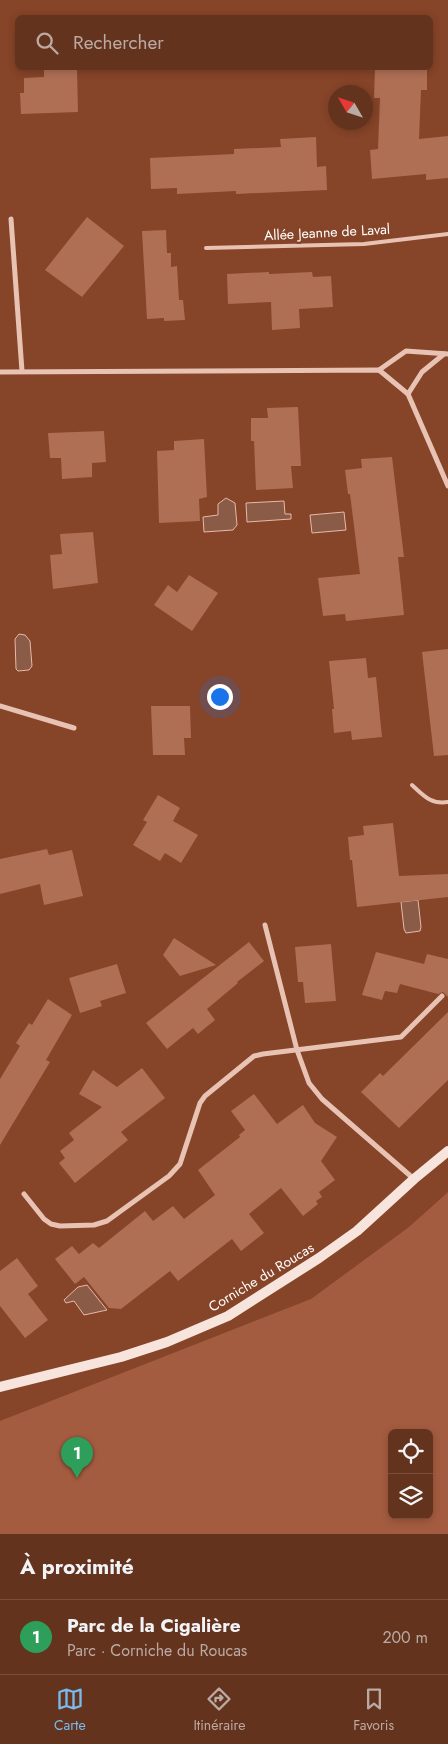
<!DOCTYPE html>
<html lang="fr">
<head>
<meta charset="utf-8">
<style>
	:root { --surface:#64331e; --page:#6c3f2b; --text:#f1f3f6; --muted:#bbaaa4; --line:#784e3c; --accent:#79bbef }
	body { margin:0; font-family:Jost,sans-serif; background:var(--page); color:var(--text) }
	.controls { position:absolute; right:15px; bottom:15px; display:grid; overflow:hidden; border-radius:8px; box-shadow:0 2px 8px #0003 }
	.controls button { width:45px; height:45px; display:grid; place-items:center; padding:0; border:0; border-bottom:1px solid var(--line); background:var(--surface); color:var(--text); font:25px sans-serif }
	.compass { position:absolute; left:328px; top:85px; width:45px; height:45px; border-radius:50%; background:var(--surface); box-shadow:0 2px 8px #0003; rotate:309deg }
	.you { position:absolute; left:219px; top:696px; width:18px; height:18px; margin:-12px; border:4px solid #fff; border-radius:50%; background:#1a73e8; box-shadow:0 0 0 8px #1a73e833 }
	.badge { display:grid; place-items:center; width:32px; height:32px; border-radius:50%; background:var(--accent); color:#fff; font-size:16px; font-weight:700 }
	.pin { position:absolute; translate:-50% -41px; filter:drop-shadow(0 1px 2px #0008) }
	.pin::after { content:''; position:absolute; top:26px; width:18px; height:15px; background:inherit; clip-path:polygon(0 0,100% 0,50% 100%) }
	.list { margin:0; padding:0; list-style:none }
	h2 { display:flex; justify-content:space-between; align-items:center; height:65px; margin:0; padding:0 20px; font-size:21px }
	h2 small { font-size:16px; font-weight:400; color:var(--muted) }
	.list li { display:grid; grid-template-columns:32px 1fr auto; gap:15px; align-items:center; box-sizing:border-box; height:75px; padding:0 20px; border-top:1px solid var(--line) }
	.list b { display:block; font-size:19px; white-space:nowrap }
	.list p { margin:0; font-size:16px; white-space:nowrap; color:var(--muted) }
	.list em { font-size:16px; font-style:normal; color:var(--muted) }
	.icon { flex:none; width:28px; height:28px; fill:none; stroke:currentColor; stroke-width:2; stroke-linecap:round; stroke-linejoin:round }
	.map { position:relative; flex:none; width:448px; height:1534px; overflow:hidden }
	.search { position:absolute; background:var(--surface); box-shadow:0 2px 8px #0003; left:15px; right:15px; top:15px; height:55px; display:flex; align-items:center; gap:12px; box-sizing:border-box; padding:0 18px; border-radius:8px; color:var(--muted); font-size:19px }
	.sheet { height:140px; background:var(--surface) }
	nav { display:flex; justify-content:space-around; align-items:center; box-sizing:border-box; height:70px; border-top:1px solid var(--line); background:var(--surface); font-size:14px; color:var(--muted) }
	nav a { display:grid; justify-items:center; gap:2px }
	nav .on { color:var(--accent) }
	.map>svg:first-child { display:block }
	.green { fill:#a45c40; fill-rule:evenodd }
	.water { fill:#8a5b46; stroke:#e8b9a8 }
	.building { fill:#af6f55 }
	.lines { fill:none; stroke-linecap:round; stroke-linejoin:round }
	.lane { stroke:#e8c2b3; stroke-width:4 }
	.street { stroke:#e8c2b3; stroke-width:5 }
	.secondary { stroke:#f7e5dd; stroke-width:10 }
	.labels { text-anchor:middle; stroke-width:5; stroke-linejoin:round; paint-order:stroke }
	.street-label { font-size:14px; fill:#fff; stroke:#864428 }
</style>
</head>
<body>
<div class="map">
<svg width="448" height="1534" viewBox="0 0 448 1534">
	<rect width="100%" height="100%" fill="#864428"/>
	<path class="green" d="M448,1192V1534H0V1421L311,1299L409,1227ZM392,1433H429V1515H392Z"/>
	<g class="water">
		<polygon points="226,498 235,503 237,525 233,530 204,532 203,517 218,515 218,504"/>
		<polygon points="284,501 285,514 291,514 291,519 247,522 246,503"/>
		<polygon points="344,512 346,530 312,533 310,515"/>
		<polygon points="19,634 25,635 30,641 32,666 29,670 18,671 16,669 15,639"/>
		<polygon points="418,900 421,927 420,931 406,933 404,929 401,902"/>
		<polygon points="87,1285 107,1310 84,1315 74,1301 66,1303 64,1300 78,1287"/>
	</g>
	<g class="building">
		<polygon points="375,68 427,68 427,90 421,90 419,139 448,136 448,178 426,180 426,174 372,179 370,150 378,149 380,98 374,98"/>
		<polygon points="77,69 78,112 21,114 20,93 24,93 24,78 44,77 44,70"/>
		<polygon points="316,137 317,167 326,166 327,190 236,194 236,191 177,194 177,188 151,189 150,158 234,154 234,149 281,147 280,139"/>
		<polygon points="87,217 124,246 82,297 45,270"/>
		<polygon points="166,230 167,253 171,253 171,267 177,266 179,300 183,300 185,320 164,321 164,318 147,319 142,231"/>
		<polygon points="269,272 269,274 312,272 313,277 331,276 333,307 299,309 300,328 272,330 271,302 228,304 227,274"/>
		<polygon points="298,407 301,466 291,466 293,488 256,490 254,441 251,441 251,418 268,418 267,408"/>
		<polygon points="104,431 106,462 92,463 92,477 62,479 61,458 50,458 48,433"/>
		<polygon points="204,439 207,497 199,499 200,521 159,523 157,451 174,450 174,441"/>
		<polygon points="392,457 404,557 398,557 404,615 346,621 345,614 323,616 318,578 360,574 350,494 348,494 345,470 362,468 361,459"/>
		<polygon points="93,532 98,583 53,589 50,555 62,554 60,534"/>
		<polygon points="189,575 218,593 192,631 154,605 168,585 177,592"/>
		<polygon points="448,649 448,755 434,756 422,652"/>
		<polygon points="366,658 368,678 376,677 382,737 352,740 351,731 334,733 332,709 334,709 329,661"/>
		<polygon points="151,706 190,706 191,738 184,738 185,755 153,755"/>
		<polygon points="158,795 180,808 173,821 198,835 181,863 165,853 160,861 133,845 147,822 143,820"/>
		<polygon points="393,823 399,876 448,874 448,897 357,907 352,860 350,860 348,837 364,835 363,826"/>
		<polygon points="47,849 49,855 72,850 83,896 44,905 40,884 0,894 0,859"/>
		<polygon points="174,938 216,965 180,976 163,955"/>
		<polygon points="249,942 264,961 237,982 238,983 207,1009 215,1020 198,1034 193,1028 167,1049 146,1023"/>
		<polygon points="331,944 336,1001 305,1003 303,982 298,982 295,947"/>
		<polygon points="376,952 424,964 427,954 448,959 448,997 443,992 438,994 400,984 397,993 385,991 382,1000 362,995"/>
		<polygon points="117,964 126,993 100,1001 102,1006 80,1013 69,978"/>
		<polygon points="48,999 72,1015 46,1060 50,1062 0,1145 0,1079 20,1046 16,1043 29,1023 32,1025"/>
		<polygon points="448,1012 448,1080 399,1128 361,1092 380,1073 383,1076"/>
		<polygon points="142,1068 165,1098 121,1132 128,1140 75,1183 59,1163 65,1158 60,1151 74,1140 69,1133 102,1107 79,1094 93,1070 117,1087"/>
		<polygon points="254,1094 277,1124 303,1105 315,1123 337,1137 321,1161 335,1180 319,1192 322,1197 316,1201 318,1204 303,1216 281,1188 249,1214 264,1233 241,1251 232,1239 178,1281 170,1271 121,1309 109,1308 84,1277 75,1284 55,1259 72,1246 79,1254 93,1243 99,1248 145,1211 153,1221 173,1206 184,1219 215,1195 198,1170 240,1137 239,1135 245,1130 231,1111"/>
		<polygon points="17,1258 38,1286 28,1294 48,1320 25,1338 0,1306 0,1271"/>
	</g>
	<g class="lines">
		<g class="lane">
			<polyline points="206,248 364,244 448,234"/>
			<path d="M412,785C423,795 431,805 448,802"/>
		</g>
		<g class="street">
			<polyline points="11,219 22,371"/>
			<polyline points="379,370 406,351 448,354"/>
			<polyline points="0,372 379,370 408,394 448,486"/>
			<polyline points="408,394 422,372 444,354"/>
			<polyline points="0,706 74,728"/>
			<polyline points="265,925 297,1050 309,1083 322,1099 414,1179"/>
			<polyline points="24,1194 44,1219 51,1224 60,1226 94,1225 107,1221 169,1176 180,1164 200,1103 205,1096 254,1056 263,1054 401,1037 442,996"/>
		</g>
		<polyline class="secondary" points="0,1387 121,1357 167,1342 228,1316 319,1258 357,1231 414,1179 448,1151"/>
	</g>
	<g class="labels">
		<g class="street-label">
			<text transform="translate(327 232) rotate(-3)" y="5">Allée Jeanne de Laval</text>
			<text transform="translate(261 1277) rotate(-31)" y="5">Corniche du Roucas</text>
		</g>
	</g>
</svg>
<div class="controls">
<button><svg class="icon" aria-label="locate" viewBox="0 0 24 24"><circle cx="12" cy="12" r="6"/><path d="M12 2v4M12 18v4M2 12h4M18 12h4"/></svg></button>
<button><svg class="icon" aria-label="layers" viewBox="0 0 24 24"><path d="M12 4l9 5-9 5-9-5zM3 14l9 5 9-5"/></svg></button>
</div>
<svg class="compass" viewBox="-18 -18 36 36"><path d="M0-13l5 13h-10z" fill="#e53935"/><path d="M0 13l5-13h-10z" fill="#bbaaa4"/></svg>
<div class="you"></div>
<div class="pin badge" style="left:77px;top:1478px;background:#2e9e5b">1</div>
<div class="search"><svg class="icon" aria-label="search" viewBox="0 0 24 24"><circle cx="10" cy="10" r="6"/><path d="M15 15l6 6"/></svg>Rechercher</div>
</div>
<section class="sheet">
<h2>À proximité<small></small></h2>
<ul class="list">
<li><span class="badge" style="background:#2e9e5b">1</span><div><b>Parc de la Cigalière</b><p>Parc · Corniche du Roucas</p></div><em>200 m</em></li>
</ul>
</section>
<nav>
<a class="on"><svg class="icon" aria-label="map" viewBox="0 0 24 24"><path d="M3 6l6-2 6 2 6-2v14l-6 2-6-2-6 2zM9 4v14M15 6v14"/></svg>Carte</a>
<a><svg class="icon" aria-label="directions" viewBox="0 0 24 24"><path d="M12 3l9 9-9 9-9-9zM9 14v-3h6M13 9l2 2-2 2"/></svg>Itinéraire</a>
<a><svg class="icon" aria-label="saved" viewBox="0 0 24 24"><path d="M7 4h10v16l-5-4-5 4z"/></svg>Favoris</a>
</nav>
</body>
</html>
